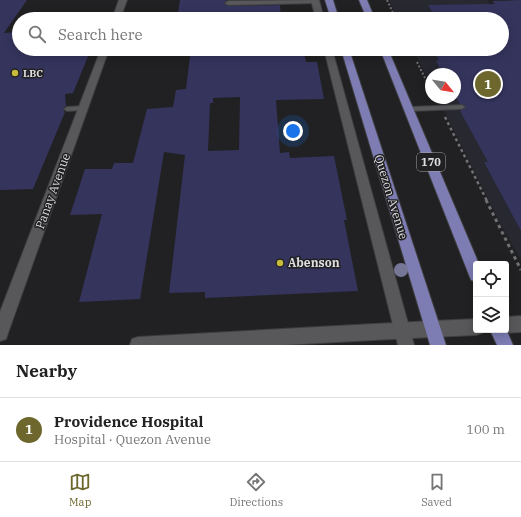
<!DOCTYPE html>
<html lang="en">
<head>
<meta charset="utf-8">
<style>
	:root { --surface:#fff; --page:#f6f6f6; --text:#222; --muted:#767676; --line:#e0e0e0; --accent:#6d672d }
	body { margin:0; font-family:"IBM Plex Serif",serif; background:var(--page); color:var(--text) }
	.controls { position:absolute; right:12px; bottom:12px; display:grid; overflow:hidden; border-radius:4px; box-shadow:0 2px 10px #0003 }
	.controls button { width:36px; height:36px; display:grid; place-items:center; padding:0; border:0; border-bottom:1px solid var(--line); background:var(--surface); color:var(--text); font:20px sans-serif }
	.compass { position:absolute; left:425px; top:68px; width:36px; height:36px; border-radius:50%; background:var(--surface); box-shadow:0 2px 10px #0003; rotate:120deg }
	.you { position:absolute; left:293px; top:131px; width:14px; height:14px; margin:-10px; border:3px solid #fff; border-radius:50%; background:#1a73e8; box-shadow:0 0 0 6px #1a73e833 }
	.badge { display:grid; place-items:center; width:26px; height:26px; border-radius:50%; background:var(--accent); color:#fff; font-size:13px; font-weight:700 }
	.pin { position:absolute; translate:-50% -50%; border:2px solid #fff; box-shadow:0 1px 4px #0006 }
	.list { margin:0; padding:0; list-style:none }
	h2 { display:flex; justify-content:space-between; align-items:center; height:52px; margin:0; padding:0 16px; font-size:17px }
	h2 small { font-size:13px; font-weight:400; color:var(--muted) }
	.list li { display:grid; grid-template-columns:26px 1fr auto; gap:12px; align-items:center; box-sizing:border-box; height:64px; padding:0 16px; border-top:1px solid var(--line) }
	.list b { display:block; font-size:15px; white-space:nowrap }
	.list p { margin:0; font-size:13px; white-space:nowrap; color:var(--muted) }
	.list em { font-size:13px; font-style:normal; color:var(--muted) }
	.icon { flex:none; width:22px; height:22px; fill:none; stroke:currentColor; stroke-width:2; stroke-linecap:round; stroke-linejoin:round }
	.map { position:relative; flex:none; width:521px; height:345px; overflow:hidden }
	.search { position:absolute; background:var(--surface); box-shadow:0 2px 10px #0003; left:12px; right:12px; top:12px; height:44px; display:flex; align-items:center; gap:10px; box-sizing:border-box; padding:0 14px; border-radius:22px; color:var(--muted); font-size:15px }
	.sheet { height:116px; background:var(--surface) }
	nav { display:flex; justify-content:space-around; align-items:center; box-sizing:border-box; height:56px; border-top:1px solid var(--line); background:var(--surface); font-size:11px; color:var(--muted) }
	nav a { display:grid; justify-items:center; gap:2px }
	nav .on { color:var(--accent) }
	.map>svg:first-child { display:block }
	.built { fill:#272830 }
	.building { fill:#35345d; fill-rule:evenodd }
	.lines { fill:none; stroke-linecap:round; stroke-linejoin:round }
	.lane-casing { stroke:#3d3e3f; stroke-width:2 }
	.street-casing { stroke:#3d3e3f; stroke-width:2 }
	.secondary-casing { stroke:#3d3e3f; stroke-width:2 }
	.primary-casing { stroke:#3d3e3f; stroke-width:2 }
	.path-far2 { stroke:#707072; stroke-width:2; stroke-dasharray:2 2; stroke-linecap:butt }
	.path-far1 { stroke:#707072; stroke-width:2.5; stroke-dasharray:3 3; stroke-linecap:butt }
	.path { stroke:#707072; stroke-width:3; stroke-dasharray:3.5 3.5; stroke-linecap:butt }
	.lane { fill:#58585a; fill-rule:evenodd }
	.street { fill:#58585a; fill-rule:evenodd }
	.secondary { fill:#58585a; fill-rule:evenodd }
	.primary { fill:#7d7cb3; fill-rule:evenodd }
	.tree { fill:#767797 }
	.poi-dot { fill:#c8bb3b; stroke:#212123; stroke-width:1.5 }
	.labels { text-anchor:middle; stroke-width:3; stroke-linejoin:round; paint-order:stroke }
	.far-poi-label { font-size:10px; font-weight:bold; fill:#dfdfe1; stroke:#212123; text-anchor:start }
	.shield { fill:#212123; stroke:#a6a6a8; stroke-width:1 }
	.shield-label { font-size:11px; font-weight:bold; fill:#dfdfe1 }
	.street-label { font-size:12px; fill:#dfdfe1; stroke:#212123 }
	.poi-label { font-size:12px; font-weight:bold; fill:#dfdfe1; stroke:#212123; text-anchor:start }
</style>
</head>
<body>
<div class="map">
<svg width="521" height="345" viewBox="0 0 521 345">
	<rect width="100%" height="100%" fill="#212123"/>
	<polygon class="built" points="389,0 487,0 521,39 521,260 500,223 438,98 455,98 455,74 431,74 431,85 413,49 502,49 502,19 398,19"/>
	<g class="building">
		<polygon points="0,0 27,0 4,33 19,32 19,49 91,49 73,93 65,94 66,106 63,109 65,112 33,189 0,190"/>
		<polygon points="180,0 227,0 224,3 228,6 280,5 281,19 177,19"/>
		<polygon points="521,0 521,231 484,162 488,162 460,111 466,107 460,104 455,95 455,74 443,74 436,61 439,60 436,55 439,52 436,49 502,49 502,19 436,19 428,5 495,4 492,1"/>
		<path d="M191,49H303L306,62H317L324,99L276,100L280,153L289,152L290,158L334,156L347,220H344L358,291L205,298V292L169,293L185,155L164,152L140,299L79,302L102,214L70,215L85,169H112L114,163H133L147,109L173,107L176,90L186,89ZM240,97L239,150L208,151L210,103H213V98Z"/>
	</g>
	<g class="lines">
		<defs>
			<g id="lane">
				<polygon points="316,0 319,2 318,3 228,5 225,3 228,1"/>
				<polygon points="385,50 435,50 438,52 435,54 383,53 383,51"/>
				<polygon points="462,105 465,107 462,109 410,111 407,109 410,107"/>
				<polygon points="83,106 85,106 86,108 85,110 67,111 64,109 67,107"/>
			</g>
			<g id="street">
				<polygon points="119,0 127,0 120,19 112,19"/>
				<polygon points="101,49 109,49 8,333 6,339 0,341 0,312"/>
				<polygon points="433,321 439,323 441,329 439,335 433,337 374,340 368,338 366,332 368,326 374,324"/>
			</g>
			<g id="secondary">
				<polygon points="311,0 319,0 324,19 316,19"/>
				<polygon points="324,49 332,49 414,345 398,345"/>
				<polygon points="521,316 521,332 506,333 500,331 506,330 506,317"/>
				<polygon points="476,319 476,330 483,330 482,333 476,335 433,337 427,335 425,329 427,323 433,321"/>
				<polygon points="374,324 380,326 382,332 380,338 374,340 284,345 130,345 132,339 138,337"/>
			</g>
			<g id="primary">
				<polygon points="325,0 333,0 339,19 331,19"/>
				<polygon points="359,0 367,0 375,19 367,19"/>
				<polygon points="341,49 349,49 446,345 430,345"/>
				<polygon points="380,49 388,49 479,264 476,264 476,282 471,280 469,275"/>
				<polygon points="506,329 513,345 497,345 490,330"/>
			</g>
		</defs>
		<use href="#lane" class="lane-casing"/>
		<use href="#street" class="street-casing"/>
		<use href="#secondary" class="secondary-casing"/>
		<use href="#primary" class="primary-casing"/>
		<g class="path-far2">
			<polyline points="387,0 396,19"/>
			<polyline points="417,62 430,88"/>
		</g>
		<g class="path-far1">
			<polyline points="430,87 431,90"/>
			<polyline points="445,117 487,201"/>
		</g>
		<polyline class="path" points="486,200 521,270"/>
		<use href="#lane" class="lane"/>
		<use href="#street" class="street"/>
		<use href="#secondary" class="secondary"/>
		<use href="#primary" class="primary"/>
	</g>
	<circle class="tree" cx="401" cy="270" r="7"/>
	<g class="poi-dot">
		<circle cx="15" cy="73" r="4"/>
		<circle cx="280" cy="263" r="4"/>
	</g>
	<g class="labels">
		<g class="far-poi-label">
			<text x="23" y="77">LBC</text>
		</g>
		<rect class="shield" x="417" y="153" width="28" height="18" rx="3"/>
		<g class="shield-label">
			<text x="431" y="166">170</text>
		</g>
		<g class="street-label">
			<text transform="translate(53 191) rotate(-70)" y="4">Panay Avenue</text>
			<text transform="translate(391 197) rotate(73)" y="4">Quezon Avenue</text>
		</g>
		<g class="poi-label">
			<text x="288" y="267">Abenson</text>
		</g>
	</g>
</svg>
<div class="controls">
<button><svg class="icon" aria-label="locate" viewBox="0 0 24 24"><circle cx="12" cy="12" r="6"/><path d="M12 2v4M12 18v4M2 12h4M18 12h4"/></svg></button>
<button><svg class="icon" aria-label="layers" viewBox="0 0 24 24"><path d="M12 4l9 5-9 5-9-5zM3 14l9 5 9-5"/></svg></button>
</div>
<svg class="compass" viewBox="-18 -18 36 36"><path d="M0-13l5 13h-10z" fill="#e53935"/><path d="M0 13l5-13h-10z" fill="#767676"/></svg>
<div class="you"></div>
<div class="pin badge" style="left:488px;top:84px">1</div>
<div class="search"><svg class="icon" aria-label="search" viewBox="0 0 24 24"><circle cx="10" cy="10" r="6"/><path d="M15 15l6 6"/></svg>Search here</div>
</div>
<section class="sheet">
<h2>Nearby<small></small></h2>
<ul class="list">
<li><span class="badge">1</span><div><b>Providence Hospital</b><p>Hospital · Quezon Avenue</p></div><em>100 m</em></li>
</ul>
</section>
<nav>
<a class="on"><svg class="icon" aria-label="map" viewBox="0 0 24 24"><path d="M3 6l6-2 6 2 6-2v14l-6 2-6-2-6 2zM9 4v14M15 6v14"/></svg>Map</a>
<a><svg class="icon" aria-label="directions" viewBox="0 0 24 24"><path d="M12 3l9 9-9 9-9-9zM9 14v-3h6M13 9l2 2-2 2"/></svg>Directions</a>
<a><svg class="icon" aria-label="saved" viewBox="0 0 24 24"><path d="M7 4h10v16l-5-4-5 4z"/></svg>Saved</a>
</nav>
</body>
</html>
